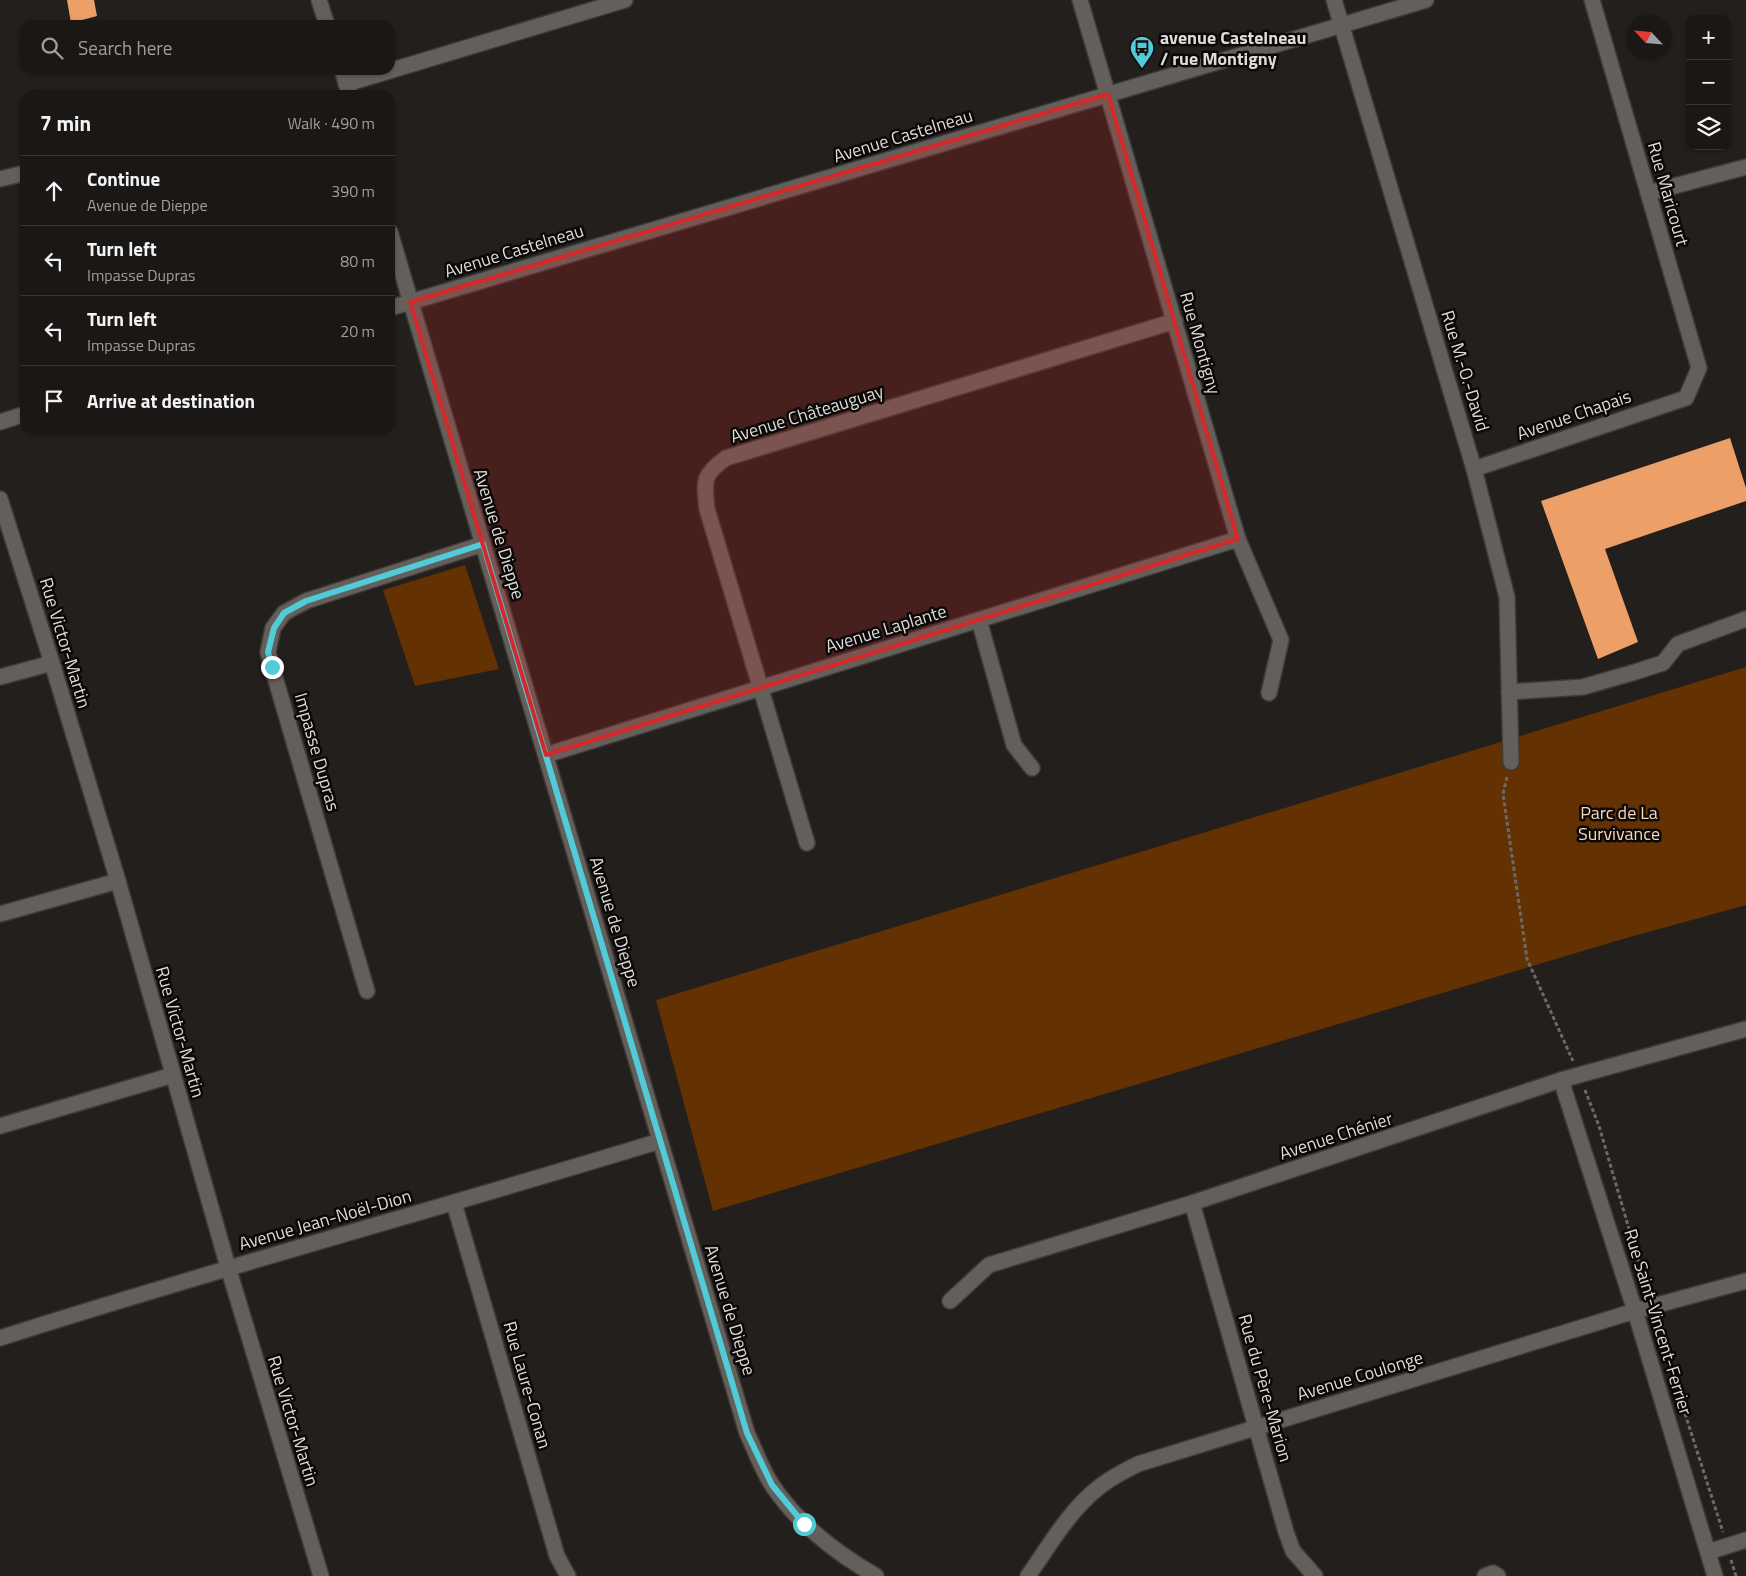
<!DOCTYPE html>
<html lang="en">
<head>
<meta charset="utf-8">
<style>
	:root { --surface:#1a1715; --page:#23201e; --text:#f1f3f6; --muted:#9f9fa0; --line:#383634 }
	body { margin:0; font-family:"Titillium Web",sans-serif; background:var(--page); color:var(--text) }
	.controls { position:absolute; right:15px; top:15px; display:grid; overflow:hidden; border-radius:10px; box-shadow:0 1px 4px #0004 }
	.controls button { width:45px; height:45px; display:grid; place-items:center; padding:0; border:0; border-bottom:1px solid var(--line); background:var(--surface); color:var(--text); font:25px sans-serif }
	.compass { position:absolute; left:1626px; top:15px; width:45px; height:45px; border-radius:50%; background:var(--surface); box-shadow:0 1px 4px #0004; rotate:296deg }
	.stop { position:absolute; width:15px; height:15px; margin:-11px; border:4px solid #52cbd9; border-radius:50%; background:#fff }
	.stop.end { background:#52cbd9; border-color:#fff; box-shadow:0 1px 5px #0008 }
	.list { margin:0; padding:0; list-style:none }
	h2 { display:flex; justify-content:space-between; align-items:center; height:65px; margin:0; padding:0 20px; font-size:21px }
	h2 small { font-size:16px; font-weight:400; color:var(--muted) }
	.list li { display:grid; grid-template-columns:32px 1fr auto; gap:15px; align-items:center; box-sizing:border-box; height:70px; padding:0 20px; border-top:1px solid var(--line) }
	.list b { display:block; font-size:19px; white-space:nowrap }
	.list p { margin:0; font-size:16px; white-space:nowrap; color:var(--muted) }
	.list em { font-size:16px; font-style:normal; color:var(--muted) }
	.icon { flex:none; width:28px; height:28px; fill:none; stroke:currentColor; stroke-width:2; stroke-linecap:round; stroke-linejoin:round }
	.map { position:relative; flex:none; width:1746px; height:1576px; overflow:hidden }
	.search { position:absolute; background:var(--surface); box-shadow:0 1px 4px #0004; left:20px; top:20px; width:375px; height:55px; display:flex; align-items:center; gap:12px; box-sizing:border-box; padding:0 18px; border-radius:15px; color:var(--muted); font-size:19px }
	.panel { position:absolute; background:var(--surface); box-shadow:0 1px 4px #0004; left:20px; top:90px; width:375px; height:345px; border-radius:15px }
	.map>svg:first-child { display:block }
	.green { fill:#633102 }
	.building { fill:#ec9f67 }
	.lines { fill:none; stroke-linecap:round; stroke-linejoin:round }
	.minor-casing { stroke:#3e3b39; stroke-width:18 }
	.path { stroke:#6c6967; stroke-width:3; stroke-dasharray:4 2.5; stroke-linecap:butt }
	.minor { stroke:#645f5b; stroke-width:15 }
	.route { stroke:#52cbd9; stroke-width:6 }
	.marked { fill:#d62828; fill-opacity:0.2; stroke:#d62828; stroke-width:4; stroke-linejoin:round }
	.labels { text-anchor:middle; stroke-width:5; stroke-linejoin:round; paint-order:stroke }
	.poi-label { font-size:18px; font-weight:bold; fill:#dedbda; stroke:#0b0908; text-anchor:start }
	.street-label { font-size:18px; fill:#dedbda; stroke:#0b0908 }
	.park-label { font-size:18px; fill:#fdd5b9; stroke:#0b0908 }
</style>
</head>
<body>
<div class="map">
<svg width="1746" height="1576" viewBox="0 0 1746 1576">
	<rect width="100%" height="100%" fill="#231f1c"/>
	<g class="green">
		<polygon points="465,565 499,669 415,686 383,590"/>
		<polygon points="1746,667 1746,905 1623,939 713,1211 656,1000"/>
	</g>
	<g class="building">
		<polygon points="67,0 94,0 97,16 71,23"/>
		<polygon points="1730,438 1746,488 1746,501 1605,549 1638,642 1598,659 1541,501"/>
	</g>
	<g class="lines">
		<defs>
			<g id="minor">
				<polyline points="319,0 327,25"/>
				<polyline points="1080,0 1238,539 1281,640 1269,693"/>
				<polyline points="1334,0 1474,469 1507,597 1511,762"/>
				<polyline points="342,70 350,95"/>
				<polyline points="346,84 625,0"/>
				<polyline points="0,179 25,173"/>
				<polyline points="1648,193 1746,167"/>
				<path d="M390,232L747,1433C755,1450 762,1470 772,1485C798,1524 836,1553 876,1576"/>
				<polyline points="390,308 1426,0"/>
				<polyline points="0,422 25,414"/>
				<polyline points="1474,469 1686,398 1699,368 1592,0"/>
				<polyline points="0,499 52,663 118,881 228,1267 321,1576"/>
				<polyline points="979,620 1014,745 1032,768"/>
				<polyline points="0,677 52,663"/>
				<polyline points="1509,692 1583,687 1635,672 1663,663 1678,644 1746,619"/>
				<polyline points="546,755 1238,539"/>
				<path d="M807,843L707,509C704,481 702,475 726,458L1175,321"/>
				<polyline points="0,914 118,881"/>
				<polyline points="367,991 272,667 268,652 273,628 284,613 306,601 483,544"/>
				<polyline points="1561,1080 1635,1311 1715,1576"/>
				<polyline points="0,1126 173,1075"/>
				<polyline points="454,1203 557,1556 568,1576"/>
				<polyline points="1192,1203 1286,1532 1293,1551 1315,1576"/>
				<polyline points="950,1301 989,1265 1192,1203 1561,1080 1746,1029"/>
				<path d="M0,1338C219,1268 441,1208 660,1141"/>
				<polyline points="1708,1552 1746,1540"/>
				<path d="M1028,1576C1049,1546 1069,1511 1098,1488C1110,1478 1124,1471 1138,1464L1635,1311L1746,1281"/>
				<polyline points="1485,1576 1493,1573 1498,1576"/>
			</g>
		</defs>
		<use href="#minor" class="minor-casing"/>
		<g class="path">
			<polyline points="1507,777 1503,794 1527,959 1573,1061"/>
			<polyline points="1585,1090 1599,1126 1641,1270"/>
			<polyline points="1679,1395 1723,1532"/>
			<polyline points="1731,1560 1736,1576"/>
		</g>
		<use href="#minor" class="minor"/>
	</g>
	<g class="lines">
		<polyline class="route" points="272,667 268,652 274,628 284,613 306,601 483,544 747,1433 772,1485 804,1524"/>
	</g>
	<path class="marked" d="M1108,94L1238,539L546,755L410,302Z"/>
	<defs>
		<symbol id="bus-pin" viewBox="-11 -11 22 30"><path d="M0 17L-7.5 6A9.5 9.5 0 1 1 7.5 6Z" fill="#52cbd9" stroke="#0b0908"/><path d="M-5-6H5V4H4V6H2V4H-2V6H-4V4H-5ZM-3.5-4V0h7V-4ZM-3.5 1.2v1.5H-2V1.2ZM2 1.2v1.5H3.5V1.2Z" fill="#111"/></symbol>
	</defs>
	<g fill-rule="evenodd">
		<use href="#bus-pin" x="1128" y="34" width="28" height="38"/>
	</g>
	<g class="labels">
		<g class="poi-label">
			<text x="1160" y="44">avenue Castelneau<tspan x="1160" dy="21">/ rue Montigny</tspan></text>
		</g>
		<g class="street-label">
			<text transform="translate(903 136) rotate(-17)" y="6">Avenue Castelneau</text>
			<text transform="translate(1668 194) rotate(74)" y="6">Rue Maricourt</text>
			<text transform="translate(514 251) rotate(-17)" y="6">Avenue Castelneau</text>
			<text transform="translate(1200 343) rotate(74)" y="6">Rue Montigny</text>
			<text transform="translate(1465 371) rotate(73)" y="6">Rue M.-O.-David</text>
			<text transform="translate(807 414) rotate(-17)" y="6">Avenue Châteauguay</text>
			<text transform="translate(1574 415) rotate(-19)" y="6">Avenue Chapais</text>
			<text transform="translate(499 534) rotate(73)" y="6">Avenue de Dieppe</text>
			<text transform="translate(886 629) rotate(-17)" y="6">Avenue Laplante</text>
			<text transform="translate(65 643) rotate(73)" y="6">Rue Victor-Martin</text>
			<text transform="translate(317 752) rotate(74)" y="6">Impasse Dupras</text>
			<text transform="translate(615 922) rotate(73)" y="6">Avenue de Dieppe</text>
			<text transform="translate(180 1032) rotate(74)" y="6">Rue Victor-Martin</text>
			<text transform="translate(1336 1136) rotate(-18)" y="6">Avenue Chénier</text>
			<text transform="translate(325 1220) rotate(-16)" y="6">Avenue Jean-Noël-Dion</text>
			<text transform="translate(730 1310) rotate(73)" y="6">Avenue de Dieppe</text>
			<text transform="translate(1658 1322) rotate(73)" y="6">Rue Saint-Vincent-Ferrier</text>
			<text transform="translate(1360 1376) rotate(-17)" y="6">Avenue Coulonge</text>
			<text transform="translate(527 1385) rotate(74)" y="6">Rue Laure-Conan</text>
			<text transform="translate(1265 1388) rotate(74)" y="6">Rue du Père-Marion</text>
			<text transform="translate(293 1421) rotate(73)" y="6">Rue Victor-Martin</text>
		</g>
		<g class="park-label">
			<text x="1619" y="819">Parc de La<tspan x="1619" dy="21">Survivance</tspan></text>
		</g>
	</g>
</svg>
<div class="controls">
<button>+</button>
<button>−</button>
<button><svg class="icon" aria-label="layers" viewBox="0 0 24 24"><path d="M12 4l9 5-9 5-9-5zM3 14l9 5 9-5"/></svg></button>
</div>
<svg class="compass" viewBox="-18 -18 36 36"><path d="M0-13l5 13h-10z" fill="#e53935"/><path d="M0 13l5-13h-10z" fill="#9f9fa0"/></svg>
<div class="stop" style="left:804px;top:1524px"></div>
<div class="stop end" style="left:272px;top:667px"></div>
<div class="search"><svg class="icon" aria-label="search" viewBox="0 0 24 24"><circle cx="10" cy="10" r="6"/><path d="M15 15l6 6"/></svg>Search here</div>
<section class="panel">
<h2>7 min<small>Walk · 490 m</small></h2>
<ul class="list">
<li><svg class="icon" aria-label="ahead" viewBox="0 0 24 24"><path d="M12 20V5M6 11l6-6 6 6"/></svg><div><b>Continue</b><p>Avenue de Dieppe</p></div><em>390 m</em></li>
<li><svg class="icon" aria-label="left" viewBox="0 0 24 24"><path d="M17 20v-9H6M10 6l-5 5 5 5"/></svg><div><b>Turn left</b><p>Impasse Dupras</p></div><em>80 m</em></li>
<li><svg class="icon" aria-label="left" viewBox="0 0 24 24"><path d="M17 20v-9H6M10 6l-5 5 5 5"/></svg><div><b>Turn left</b><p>Impasse Dupras</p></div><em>20 m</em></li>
<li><svg class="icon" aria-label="arrive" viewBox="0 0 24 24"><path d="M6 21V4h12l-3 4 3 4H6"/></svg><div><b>Arrive at destination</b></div></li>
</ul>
</section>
</div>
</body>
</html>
